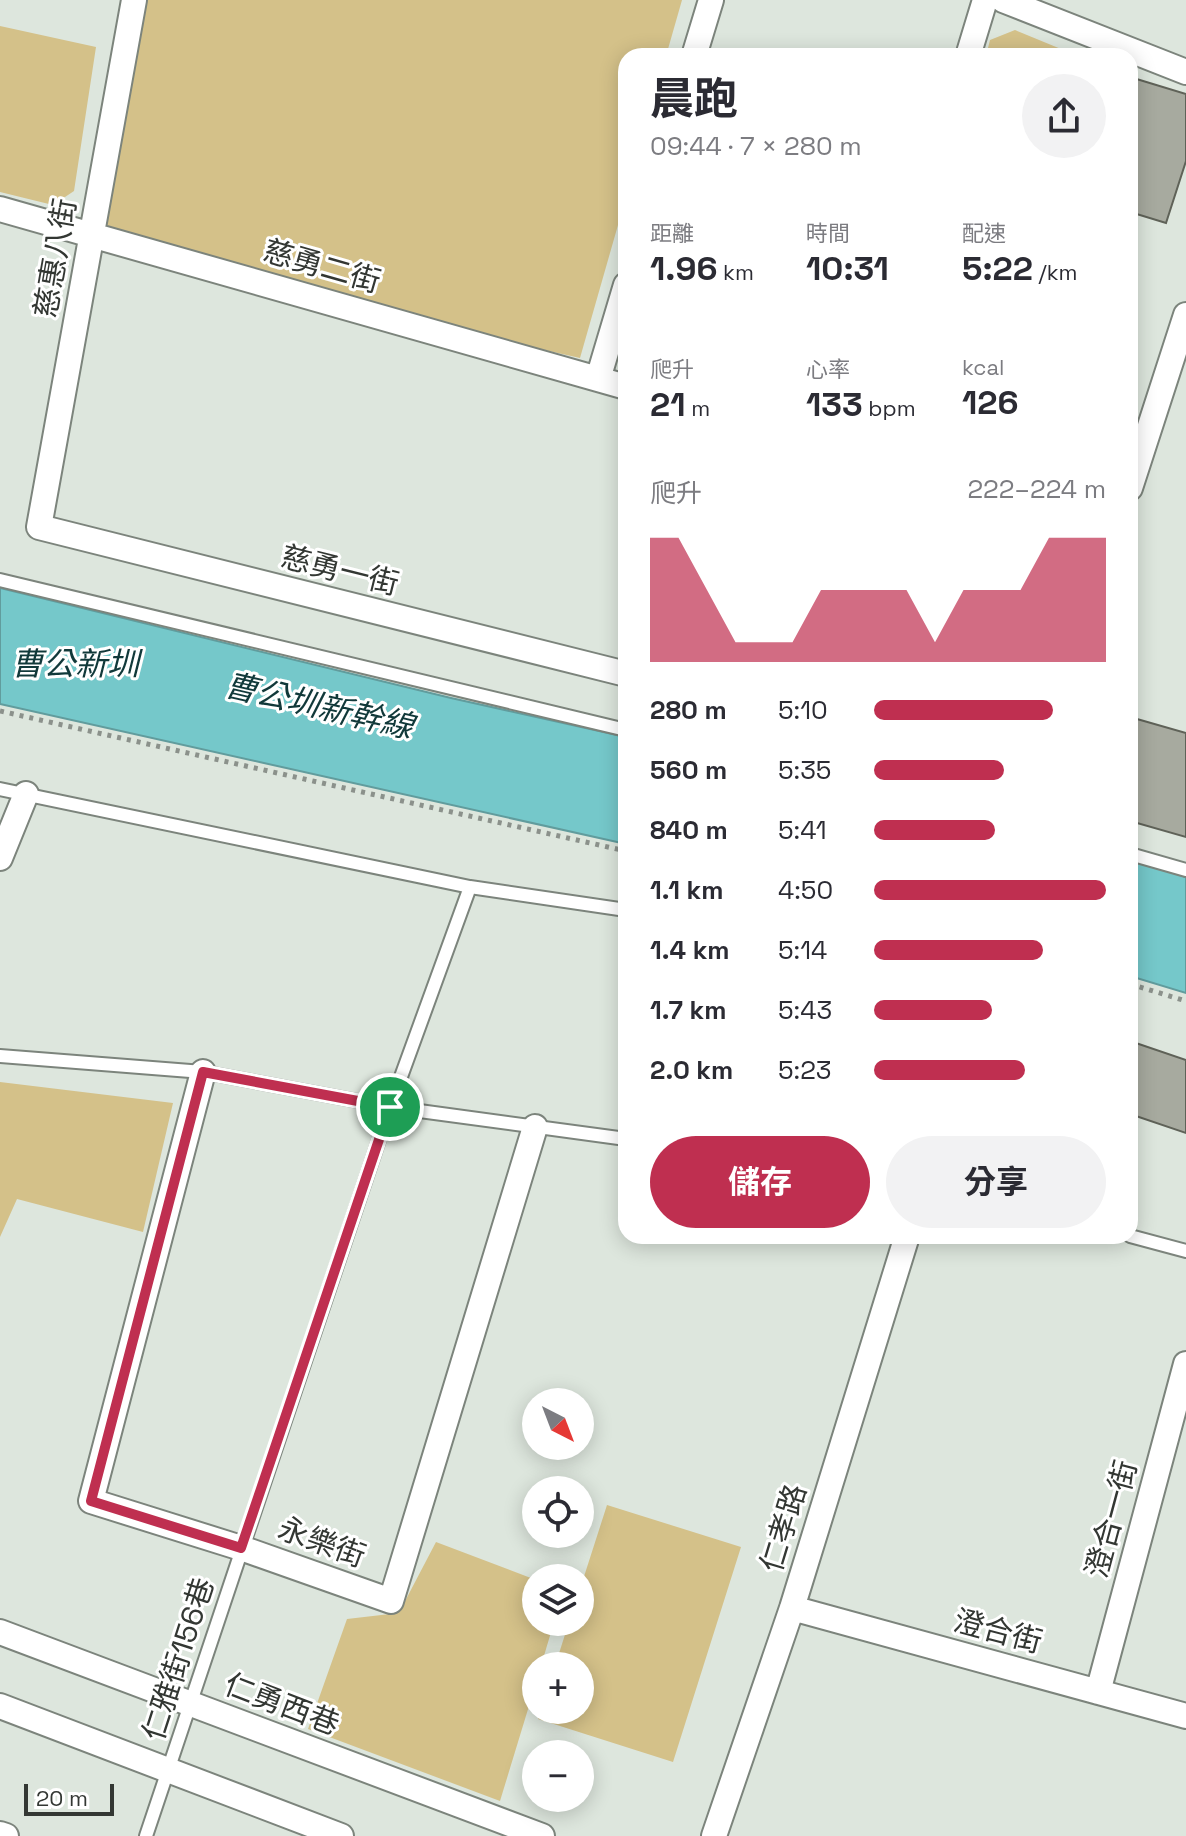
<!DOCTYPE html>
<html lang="zh-TW">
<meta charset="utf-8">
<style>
:root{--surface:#fff;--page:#f2f2f3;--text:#2b2b33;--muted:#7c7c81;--accent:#bf2f50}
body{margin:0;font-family:"Space Grotesk","Noto Sans TC",sans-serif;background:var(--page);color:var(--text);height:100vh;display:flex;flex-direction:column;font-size:30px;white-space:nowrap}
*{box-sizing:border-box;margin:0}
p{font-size:26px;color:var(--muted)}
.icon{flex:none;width:44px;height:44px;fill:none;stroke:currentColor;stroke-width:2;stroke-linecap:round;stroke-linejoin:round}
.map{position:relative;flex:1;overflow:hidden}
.panel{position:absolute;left:618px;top:48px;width:520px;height:1196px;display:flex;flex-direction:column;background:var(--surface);border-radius:24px;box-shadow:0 4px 20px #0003}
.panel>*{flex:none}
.needle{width:52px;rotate:138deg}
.buttons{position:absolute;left:522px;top:1388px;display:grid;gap:16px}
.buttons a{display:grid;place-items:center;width:72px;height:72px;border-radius:50%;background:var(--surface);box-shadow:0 4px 20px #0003;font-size:40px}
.scale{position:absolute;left:24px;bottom:20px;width:90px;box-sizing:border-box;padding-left:8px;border:4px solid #333733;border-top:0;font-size:22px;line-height:28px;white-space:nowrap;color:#333733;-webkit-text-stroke:6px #fff;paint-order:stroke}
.pin{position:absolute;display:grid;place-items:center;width:68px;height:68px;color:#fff;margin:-34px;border:4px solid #fff;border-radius:50%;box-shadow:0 2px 8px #0007}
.round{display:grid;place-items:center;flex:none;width:84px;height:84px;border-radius:42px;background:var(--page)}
.head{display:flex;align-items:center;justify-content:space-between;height:136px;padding:0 32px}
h1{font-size:44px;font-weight:700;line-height:60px}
.figures{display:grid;grid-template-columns:repeat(3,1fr);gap:12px;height:136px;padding:8px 32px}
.figures div{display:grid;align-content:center}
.figures b{font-size:34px;font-weight:700}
.figures small{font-size:22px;font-weight:400}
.figures p{font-size:22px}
.chart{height:224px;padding:16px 32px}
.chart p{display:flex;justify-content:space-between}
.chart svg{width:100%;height:144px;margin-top:8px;fill:var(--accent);opacity:.7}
.action{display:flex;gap:16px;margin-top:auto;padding:16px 32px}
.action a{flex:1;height:92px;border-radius:48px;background:var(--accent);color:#fff;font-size:32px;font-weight:700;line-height:92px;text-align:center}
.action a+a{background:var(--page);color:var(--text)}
ul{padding:0 32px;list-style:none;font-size:26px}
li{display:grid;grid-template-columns:128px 96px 1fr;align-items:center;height:60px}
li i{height:20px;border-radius:10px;background:var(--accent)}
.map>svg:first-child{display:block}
.green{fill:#d4c189}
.water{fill:#75c8ca;stroke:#619c9d;stroke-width:2}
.building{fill:#a7aa9f;stroke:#5f6258;stroke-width:2}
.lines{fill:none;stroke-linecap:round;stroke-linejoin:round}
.service-casing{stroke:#7c847c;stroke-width:16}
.minor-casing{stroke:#7c847c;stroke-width:28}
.path{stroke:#8b918b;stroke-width:5;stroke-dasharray:4 6;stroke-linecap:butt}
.service{stroke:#fff;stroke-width:12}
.minor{stroke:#fff;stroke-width:24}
.route-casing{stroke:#fff;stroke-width:16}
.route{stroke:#bf2f50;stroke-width:10}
.labels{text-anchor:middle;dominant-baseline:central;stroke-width:6;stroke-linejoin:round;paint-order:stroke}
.street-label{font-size:30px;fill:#333733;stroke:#fff}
.water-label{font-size:32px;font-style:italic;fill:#11393a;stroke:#fff}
</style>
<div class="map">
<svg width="1186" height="1836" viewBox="0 0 1186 1836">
<rect width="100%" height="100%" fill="#dde6dd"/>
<path class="green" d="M144,0H682L666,56H626V197L580,358L335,303L104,227Z
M0,26L96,47L74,191L53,205L0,192Z
M1015,30L1078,56H986L990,40Z
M0,1082L173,1103L143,1232L17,1199L0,1237Z
M607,1505L741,1547L673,1762L538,1719L541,1710H580V1666H555L569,1622H580V1589Z
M436,1542L536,1580V1622H554L541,1666H536V1683L500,1801L308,1729L347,1619L390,1614L403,1605Z"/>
<path class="water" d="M0,588L451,698L626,737V844L0,704Z
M1130,859L1186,877V993L1130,976Z"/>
<path class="building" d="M1130,77L1186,94V161L1166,223L1130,212Z
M1130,717L1186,733V837L1130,821Z
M1130,1041L1186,1060V1133L1130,1114Z"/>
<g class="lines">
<g class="service-casing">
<path id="service" d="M0,580L626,730
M0,789L470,887L626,910
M1130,854L1186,870
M0,1056L203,1072L390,1107L626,1139
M1130,1236L1186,1251
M146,1836L390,1107L470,887"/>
</g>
<g class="minor-casing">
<path id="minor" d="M134,0L39,527L626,674
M1003,0L1186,72
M694,56L711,0
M968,56L985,0
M0,209L626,387
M598,379L626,285
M1130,488L1186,315
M0,858L26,794
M203,1072L91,1501L241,1548L391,1601L535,1127
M792,1608L1186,1716
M0,1632L542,1836
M1098,1692L1186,1364
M0,1706L341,1836
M0,1834L6,1836
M714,1836L792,1608L907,1236"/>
</g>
<path class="path" d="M0,711L626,851
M1130,984L1186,1001"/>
<use href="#service" class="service"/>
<use href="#minor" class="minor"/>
</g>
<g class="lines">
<g class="route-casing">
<path id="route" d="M203,1072L390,1107L241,1548L91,1501Z"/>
</g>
<use href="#route" class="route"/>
</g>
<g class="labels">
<g class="street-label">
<text transform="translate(55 258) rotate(-80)">慈惠八街</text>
<text transform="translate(322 266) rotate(16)">慈勇二街</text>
<text transform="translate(340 570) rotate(14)">慈勇一街</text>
<text transform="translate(1111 1519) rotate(-75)">澄合一街</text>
<text transform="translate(783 1528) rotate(-73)">仁孝路</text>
<text transform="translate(322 1542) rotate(20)">永樂街</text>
<text transform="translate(998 1631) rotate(15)">澄合街</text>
<text transform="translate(178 1659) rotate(-72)">仁雅街156巷</text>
<text transform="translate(282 1704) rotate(21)">仁勇西巷</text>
</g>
<g class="water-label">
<text x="75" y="664">曹公新圳</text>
<text transform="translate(319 706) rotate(13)">曹公圳新幹線</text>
</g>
</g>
</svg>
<div class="buttons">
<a><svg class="needle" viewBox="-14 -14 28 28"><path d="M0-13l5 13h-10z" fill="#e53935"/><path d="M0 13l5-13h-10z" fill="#7c7c81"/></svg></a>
<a><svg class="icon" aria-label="locate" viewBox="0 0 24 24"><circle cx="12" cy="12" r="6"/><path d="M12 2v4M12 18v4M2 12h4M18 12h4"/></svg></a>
<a><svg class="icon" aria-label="layers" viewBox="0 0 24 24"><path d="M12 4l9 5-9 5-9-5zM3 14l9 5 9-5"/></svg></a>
<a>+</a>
<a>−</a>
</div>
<div class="scale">20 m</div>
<div class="pin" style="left:390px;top:1107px;background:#1e9e55"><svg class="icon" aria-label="arrive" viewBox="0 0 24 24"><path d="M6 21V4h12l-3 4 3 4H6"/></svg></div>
<section class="panel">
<div class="head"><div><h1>晨跑</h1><p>09:44 · 7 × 280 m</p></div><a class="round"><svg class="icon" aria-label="share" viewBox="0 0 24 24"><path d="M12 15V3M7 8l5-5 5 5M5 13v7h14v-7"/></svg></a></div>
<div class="figures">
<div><p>距離</p><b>1.96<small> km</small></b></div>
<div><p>時間</p><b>10:31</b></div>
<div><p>配速</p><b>5:22<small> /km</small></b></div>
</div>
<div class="figures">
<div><p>爬升</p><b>21<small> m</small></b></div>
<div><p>心率</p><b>133<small> bpm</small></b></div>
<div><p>kcal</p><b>126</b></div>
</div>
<div class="chart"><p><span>爬升</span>222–224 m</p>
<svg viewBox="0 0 160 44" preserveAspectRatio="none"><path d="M0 44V6L10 6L20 22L30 38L40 38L50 38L60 22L70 22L80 22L90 22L100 38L110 22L120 22L130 22L140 6L150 6L160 6V44z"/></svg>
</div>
<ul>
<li><b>280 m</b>5:10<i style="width:77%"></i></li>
<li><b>560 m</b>5:35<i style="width:56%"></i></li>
<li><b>840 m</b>5:41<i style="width:52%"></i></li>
<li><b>1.1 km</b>4:50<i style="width:100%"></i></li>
<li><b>1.4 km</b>5:14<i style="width:73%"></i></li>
<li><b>1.7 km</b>5:43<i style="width:51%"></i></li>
<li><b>2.0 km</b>5:23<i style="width:65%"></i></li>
</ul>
<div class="action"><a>儲存</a><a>分享</a></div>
</section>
</div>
